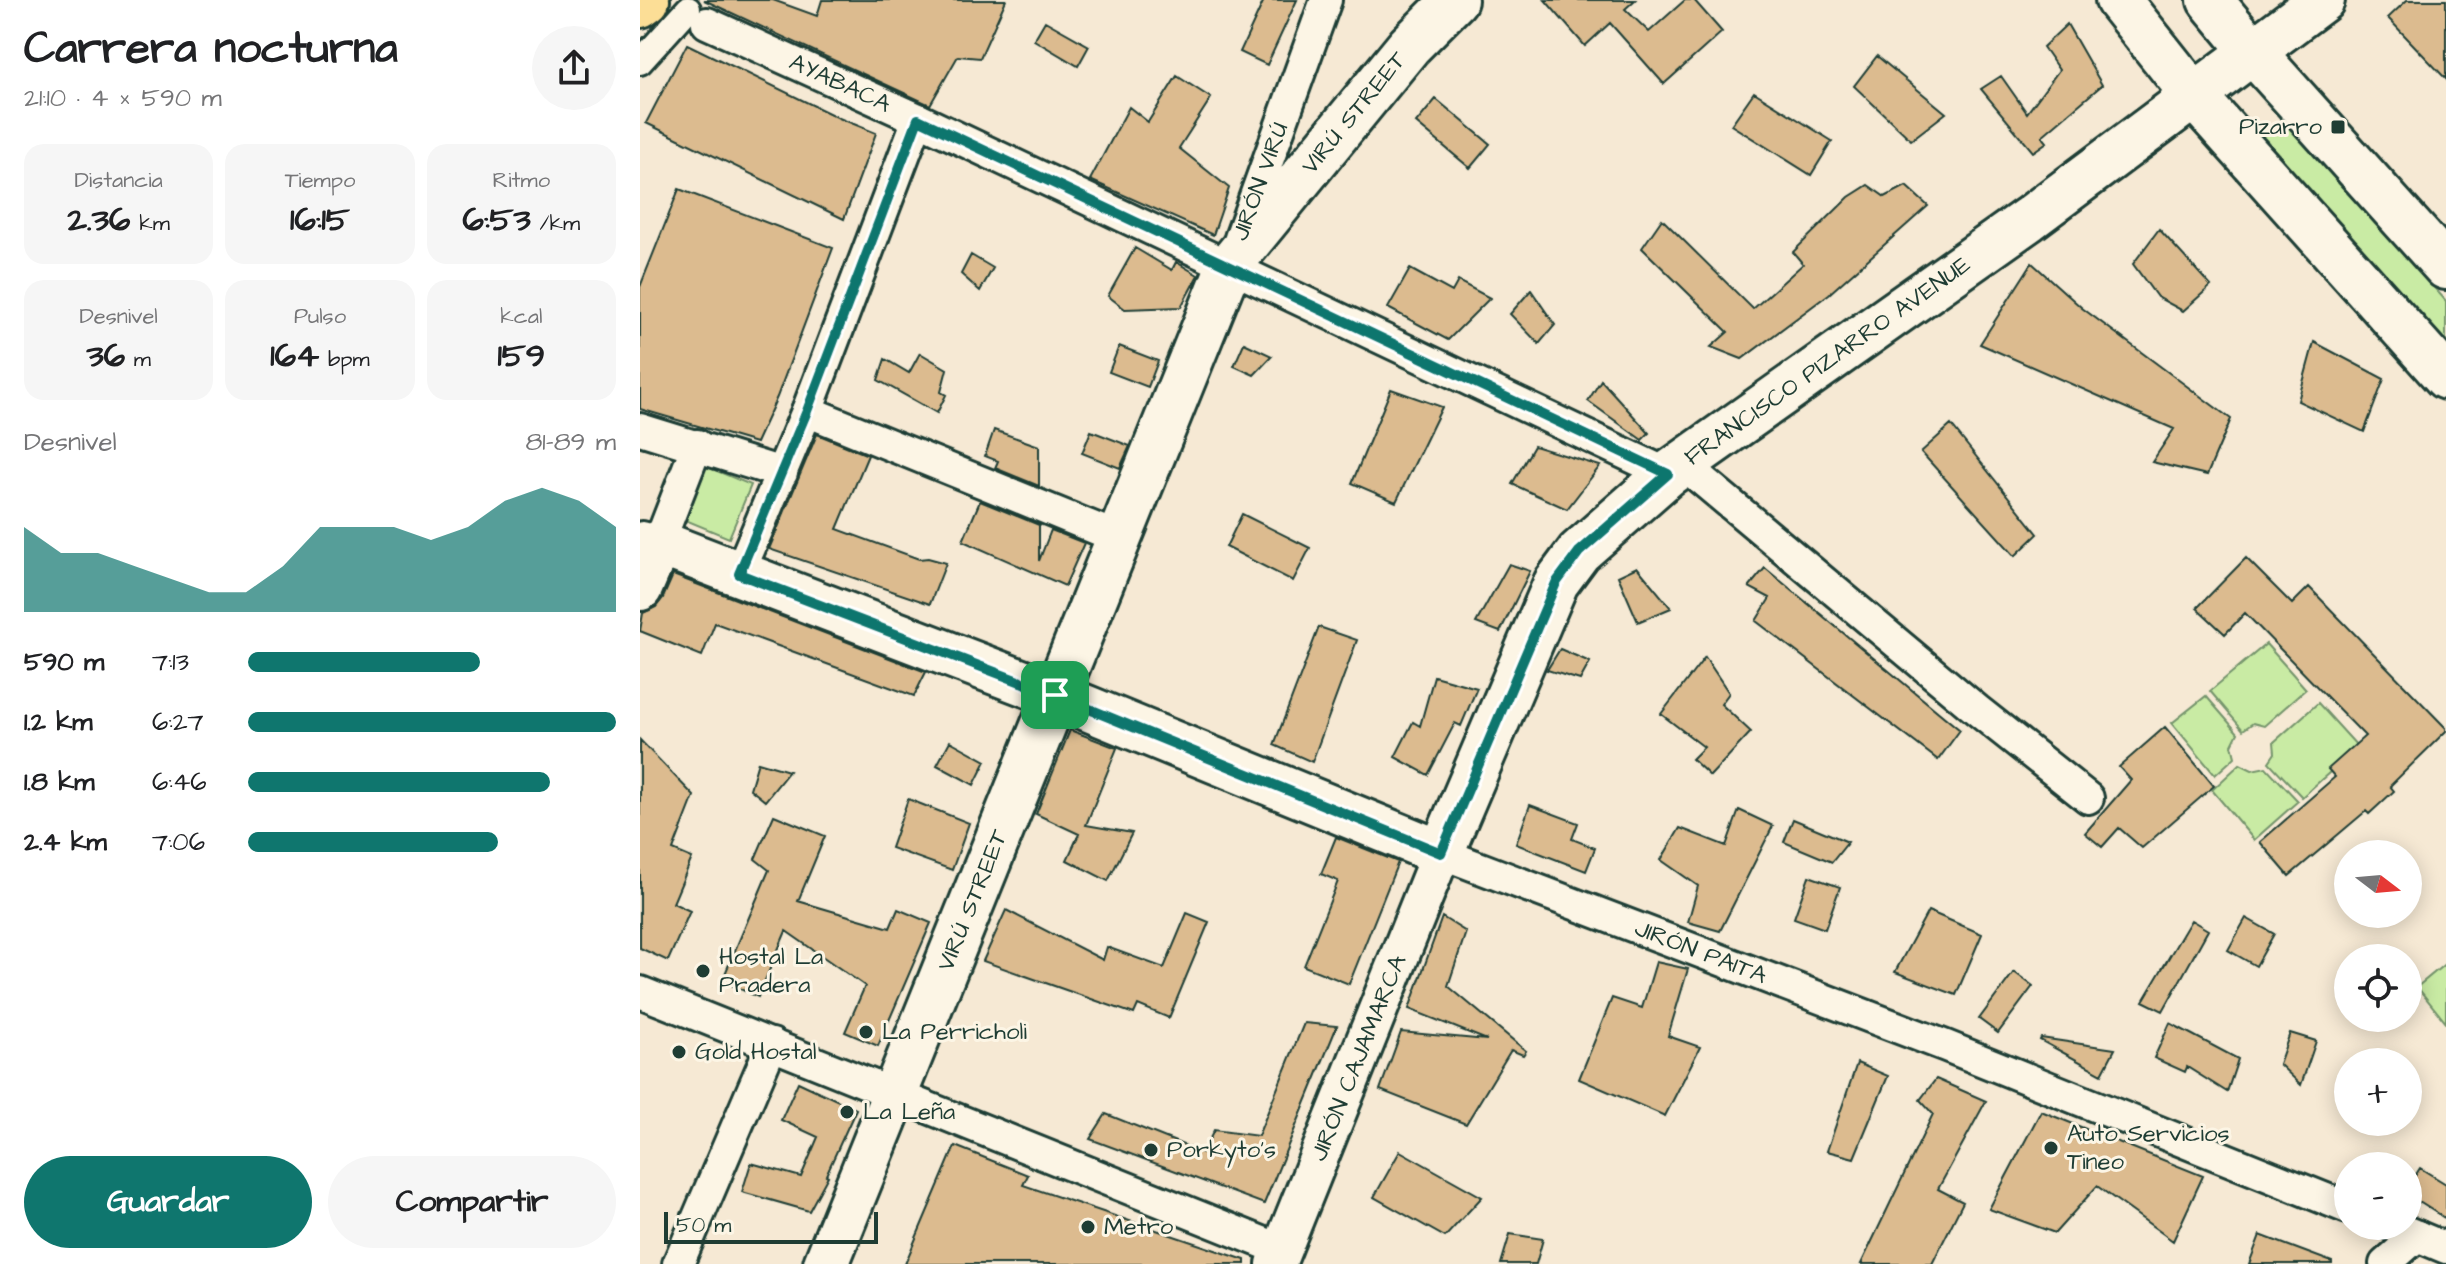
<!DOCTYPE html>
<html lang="es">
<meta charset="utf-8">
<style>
:root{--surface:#fff;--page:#f6f6f6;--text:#202124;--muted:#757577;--accent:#0f766e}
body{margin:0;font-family:"Architects Daughter",sans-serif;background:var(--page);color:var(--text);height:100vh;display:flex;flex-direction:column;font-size:30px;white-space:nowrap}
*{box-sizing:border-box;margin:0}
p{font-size:26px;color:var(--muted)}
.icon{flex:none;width:44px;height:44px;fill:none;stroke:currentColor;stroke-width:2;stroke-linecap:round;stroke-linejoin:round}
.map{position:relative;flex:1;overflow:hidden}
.side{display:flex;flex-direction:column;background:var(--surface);width:640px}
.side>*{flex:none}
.needle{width:52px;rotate:106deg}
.fabs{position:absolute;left:1694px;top:840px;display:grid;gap:16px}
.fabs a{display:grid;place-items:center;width:88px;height:88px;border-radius:50%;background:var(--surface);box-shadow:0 4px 20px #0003;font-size:40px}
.scale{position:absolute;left:24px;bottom:20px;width:214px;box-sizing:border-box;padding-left:8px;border:4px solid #1f3d34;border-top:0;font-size:22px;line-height:28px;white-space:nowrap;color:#1f3d34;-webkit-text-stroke:6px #fcf5e5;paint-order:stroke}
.pin{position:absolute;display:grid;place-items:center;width:68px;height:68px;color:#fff;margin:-34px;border-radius:16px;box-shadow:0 4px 12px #0006}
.round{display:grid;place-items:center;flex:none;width:84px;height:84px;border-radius:42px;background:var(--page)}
.summary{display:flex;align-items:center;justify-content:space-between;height:136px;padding:0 24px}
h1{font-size:44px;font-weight:800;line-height:60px}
.stats{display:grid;grid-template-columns:repeat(3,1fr);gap:12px;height:136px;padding:8px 24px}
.stats div{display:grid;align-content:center;border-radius:20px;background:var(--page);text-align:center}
.stats b{font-size:34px;font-weight:800}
.stats small{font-size:22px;font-weight:400}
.stats p{font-size:22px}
.chart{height:224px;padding:16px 24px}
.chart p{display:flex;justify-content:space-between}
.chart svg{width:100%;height:144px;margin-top:8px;fill:var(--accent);opacity:.7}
.button{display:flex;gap:16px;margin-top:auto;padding:16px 24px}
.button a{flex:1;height:92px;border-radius:48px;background:var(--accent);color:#fff;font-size:32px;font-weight:800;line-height:92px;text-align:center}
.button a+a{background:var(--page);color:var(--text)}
ul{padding:0 24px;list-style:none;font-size:26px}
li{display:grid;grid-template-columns:128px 96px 1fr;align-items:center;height:60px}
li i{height:20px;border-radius:10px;background:var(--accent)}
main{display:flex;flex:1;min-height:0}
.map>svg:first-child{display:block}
.green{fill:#c9eba4;stroke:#74946c;stroke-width:2}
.building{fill:#dcbb8f;stroke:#1f3d34;stroke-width:2}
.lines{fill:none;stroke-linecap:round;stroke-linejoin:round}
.pedestrian-casing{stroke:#1f3d34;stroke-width:30}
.minor-casing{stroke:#1f3d34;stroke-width:36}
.tertiary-casing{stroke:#1f3d34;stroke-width:44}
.secondary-casing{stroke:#1f3d34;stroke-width:50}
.motorway-casing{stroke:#1f3d34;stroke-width:50}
.pedestrian{stroke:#fcf5e5;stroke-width:24}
.minor{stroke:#fcf5e5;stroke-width:30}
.tertiary{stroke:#fcf5e5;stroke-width:38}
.secondary{stroke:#fcf5e5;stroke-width:44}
.motorway{stroke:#fcde96;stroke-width:44}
.route-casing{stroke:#fff;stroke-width:16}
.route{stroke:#0f766e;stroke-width:10}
.poi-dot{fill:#1f3d34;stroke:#fcf5e5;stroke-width:3}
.labels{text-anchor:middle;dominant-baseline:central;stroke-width:6;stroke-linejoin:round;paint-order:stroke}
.street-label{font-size:24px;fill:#1f3d34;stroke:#fcf5e5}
.poi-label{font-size:24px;fill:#1f3d34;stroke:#fcf5e5;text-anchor:start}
</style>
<main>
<section class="side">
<div class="summary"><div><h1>Carrera nocturna</h1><p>21:10 · 4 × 590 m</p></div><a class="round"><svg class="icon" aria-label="share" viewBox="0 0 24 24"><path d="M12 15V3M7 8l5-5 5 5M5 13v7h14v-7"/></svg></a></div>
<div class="stats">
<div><p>Distancia</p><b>2.36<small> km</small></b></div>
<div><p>Tiempo</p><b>16:15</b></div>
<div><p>Ritmo</p><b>6:53<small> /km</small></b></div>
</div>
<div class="stats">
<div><p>Desnivel</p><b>36<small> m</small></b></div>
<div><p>Pulso</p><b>164<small> bpm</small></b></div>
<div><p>kcal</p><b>159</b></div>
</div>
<div class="chart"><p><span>Desnivel</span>81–89 m</p>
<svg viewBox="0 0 160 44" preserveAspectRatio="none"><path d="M0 44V18L10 26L20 26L30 30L40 34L50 38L60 38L70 30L80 18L90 18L100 18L110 22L120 18L130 10L140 6L150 10L160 18V44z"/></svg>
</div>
<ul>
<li><b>590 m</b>7:13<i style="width:63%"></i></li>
<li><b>1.2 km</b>6:27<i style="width:100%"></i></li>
<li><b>1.8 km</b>6:46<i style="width:82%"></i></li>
<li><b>2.4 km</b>7:06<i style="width:68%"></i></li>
</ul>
<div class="button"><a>Guardar</a><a>Compartir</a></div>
</section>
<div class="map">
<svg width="1806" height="1264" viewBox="0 0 1806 1264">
<rect width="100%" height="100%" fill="#f6e9d4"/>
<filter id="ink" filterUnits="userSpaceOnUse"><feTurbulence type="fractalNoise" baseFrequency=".0125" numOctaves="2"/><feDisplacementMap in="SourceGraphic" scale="16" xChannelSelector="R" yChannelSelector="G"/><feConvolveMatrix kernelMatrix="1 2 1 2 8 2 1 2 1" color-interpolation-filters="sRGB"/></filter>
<g filter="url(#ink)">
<path class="green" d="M1643,118L1806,301V343L1622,137Z
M65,466L111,485L89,538L43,519Z
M1626,644L1666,689L1624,726L1613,723L1603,730L1570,691Z
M1566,696L1598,733L1592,745L1595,757L1575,775L1532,723Z
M1678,703L1718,747L1662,797L1629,762L1635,753L1634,742Z
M1600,764L1612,770L1626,767L1658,801L1614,840L1572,790Z
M1806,963V1023L1777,987Z"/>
<path class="building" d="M64,0H133L177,16L182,0H366L340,58L318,56L290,105Z
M624,0H657L627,65L600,52Z
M905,0H995L985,9L1009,32L1045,0H1054L1082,32L1024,84L970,23L945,46Z
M1767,0H1806V79L1748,18Z
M405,21L449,46L438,66L394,40Z
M1427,24L1462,85L1402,136L1407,142L1393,152L1341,89L1361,76L1387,113L1419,70L1403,47Z
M47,44L199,118L236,133L204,219L6,123Z
M1237,56L1306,113L1271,140L1214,86Z
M537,76L571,98L539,148L589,188L573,235L450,180L489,107L508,122Z
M1114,92L1192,141L1171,175L1091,125Z
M796,99L850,144L830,168L776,123Z
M1228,185L1245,197L1266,186L1288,206L1189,294L1102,359L1071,347L1088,332L1002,248L1022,219L1113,309L1163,264L1153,252L1209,197Z
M39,189L193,248L137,397L116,443L0,409V287Z
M1519,229L1571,286L1543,311L1517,297L1493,264Z
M495,248L532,270L536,262L558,275L541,307L485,309L468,296Z
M331,255L353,268L340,291L321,274Z
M1392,263L1442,308L1591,419L1567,475L1512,462L1534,429L1340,344Z
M770,269L812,292L818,281L850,298L808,340L748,308Z
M891,290L915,325L899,344L870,314Z
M1674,342L1744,379L1724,432L1658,401Z
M604,343L632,356L614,375L594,366Z
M479,346L518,361L508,387L469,372Z
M280,353L307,369L301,392L306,395L297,413L238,380L245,359L269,373Z
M961,380L1009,433L1002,440L948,401Z
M751,389L802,407L756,502L712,483Z
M1311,425L1398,534L1375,556L1281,452Z
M354,430L399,446V486L355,468L358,461L345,456Z
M451,431L490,446L480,468L442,453Z
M177,434L228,455L197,529L279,559L288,558L306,563L290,604L129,549Z
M894,446L960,466L927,509L872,484Z
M340,501L399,525V561L411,530L444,543L425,586L323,541Z
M602,514L670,548L653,581L586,547Z
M1606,558L1652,604L1669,587L1806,728V731L1750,786L1754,791L1729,814L1726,811L1649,876L1620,842L1695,777L1688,769L1725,736L1605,613L1585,634L1557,608Z
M869,564L890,571L860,632L836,623Z
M997,567L1031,608L998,622L978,576Z
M1125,568L1320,730L1298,760L1116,621L1130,598L1109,587Z
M33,575L286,672L274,696L75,623L62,656L0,631L3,613L16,607L23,598Z
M679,627L717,640L672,762L634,745Z
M920,649L950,662L940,680L907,670Z
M1065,657L1089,693L1081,704L1111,732L1070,776L1052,759L1064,747L1021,714Z
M794,676L837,688L821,726L815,723L788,775L755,757L773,722L780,726Z
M1525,727L1574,786L1502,848L1479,828L1462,847L1445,833L1491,780L1479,767Z
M430,730L477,748L446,825L492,833L468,881L427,860L439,834L396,814Z
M0,740L54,796L33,850L52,858L33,903L50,911L28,961L0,948Z
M310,741L346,761L334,785L297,765Z
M118,762L149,771L125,801L110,789Z
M268,799L329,823L312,870L251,848Z
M890,805L938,823L932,839L955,848L946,871L876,844Z
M1099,810L1133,826L1080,931L1048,922L1058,886L1021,860L1040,828L1086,846Z
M134,815L185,836L158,901L250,928L258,909L291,923L238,1046L205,1032L225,986L146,931L118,997L82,981L129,870L115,859Z
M1153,819L1208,842L1192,862L1144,842Z
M696,837L758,862L709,984L664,966L698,881L681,874Z
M1169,876L1200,887L1185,929L1154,918Z
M366,910L463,960L467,947L524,968L547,913L569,922L529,1018L498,1005L494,1014L343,961Z
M1288,911L1342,934L1316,995L1255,972Z
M802,917L826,932L808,986L886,1051L883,1055L871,1050L826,1124L740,1090L761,1032L847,1040L769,1009Z
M1606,918L1634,934L1616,966L1588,950Z
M1551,920L1568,930L1523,1011L1503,1001Z
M1016,962L1048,969L1028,1036L1060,1047L1025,1116L939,1079L972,998L1002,1008Z
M1374,972L1393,986L1358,1033L1339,1019Z
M664,1023L697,1026L624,1204L450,1139L466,1114L563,1153L574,1130L618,1136Z
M1530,1023L1598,1059L1587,1092L1547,1067L1545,1072L1514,1058Z
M1650,1033L1676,1041L1661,1085L1639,1064Z
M1401,1038L1475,1049L1462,1074L1400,1040Z
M1217,1063L1248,1076L1214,1158L1187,1151Z
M1296,1079L1346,1101L1298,1189L1323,1202L1292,1264H1221L1293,1114L1280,1100Z
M158,1082L216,1109L186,1175L188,1176L169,1211L102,1192L111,1163L161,1177L178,1137L141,1120Z
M1401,1111L1563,1176L1533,1241L1457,1186L1415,1233L1349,1209Z
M315,1146L388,1175L383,1185L605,1260V1264H265Z
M760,1151L842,1197L805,1237L734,1197Z
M1780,1168L1806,1184V1219L1768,1195V1187Z
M870,1234L903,1239L896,1264H861Z
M1620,1235L1692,1262V1264H1609Z"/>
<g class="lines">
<g class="pedestrian-casing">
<path id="pedestrian" d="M0,62L48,9"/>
</g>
<g class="minor-casing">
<g id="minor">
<path id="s1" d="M67,23L278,119L1028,474"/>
<path id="s2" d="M600,238L686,0"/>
<path d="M167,411L479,538"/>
<path d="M0,429L142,473"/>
<path d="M1043,464L1337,710L1448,798"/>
<path d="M2,537L19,543L57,445"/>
<path d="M99,574L167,411L278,119"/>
<path id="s3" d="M801,853L1306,1046L1708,1208"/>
<path d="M0,992L642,1250"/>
<path d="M1753,1226L1806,1248"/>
<path d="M38,1264L132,1044"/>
<path d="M1745,1264L1777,1236"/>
</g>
</g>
<g class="tertiary-casing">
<g id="tertiary">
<path id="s4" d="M636,1264L801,853"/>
</g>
</g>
<g class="secondary-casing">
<g id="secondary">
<path d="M1478,0L1555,97L1806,377"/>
<path d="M1570,0L1614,53L1806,267"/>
<path id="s5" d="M0,588L19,543L415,695L801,853L916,583L939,552L1028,474L1389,219L1682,0"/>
<path id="s6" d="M186,1264L589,266L769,46L815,0"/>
</g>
</g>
<g class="motorway-casing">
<path id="motorway" d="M0,5L7,0"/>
</g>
<use href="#pedestrian" class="pedestrian"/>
<use href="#minor" class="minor"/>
<use href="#tertiary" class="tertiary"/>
<use href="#secondary" class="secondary"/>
<use href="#motorway" class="motorway"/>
</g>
</g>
<g class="lines" filter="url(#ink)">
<g class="route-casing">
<path id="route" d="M278,119L1028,474L939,552L916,583L801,853L415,695L99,574L167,411Z"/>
</g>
<use href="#route" class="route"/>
</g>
<g class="poi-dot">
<rect x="1690" y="119" width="16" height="16" rx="4"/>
<circle cx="63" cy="971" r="8"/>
<circle cx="226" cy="1032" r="8"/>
<circle cx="39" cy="1052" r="8"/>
<circle cx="207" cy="1112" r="8"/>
<circle cx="1411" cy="1148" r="8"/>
<circle cx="511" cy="1150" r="8"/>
<circle cx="448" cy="1227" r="8"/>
</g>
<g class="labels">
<g class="street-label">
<text stroke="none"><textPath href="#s1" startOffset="146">AYABACA</textPath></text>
<text stroke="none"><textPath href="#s6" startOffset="1274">VIRÚ STREET</textPath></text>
<text stroke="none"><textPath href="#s2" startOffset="60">JIRÓN VIRÚ</textPath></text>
<text stroke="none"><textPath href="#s5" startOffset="1536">FRANCISCO PIZARRO AVENUE</textPath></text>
<text stroke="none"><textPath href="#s6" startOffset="392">VIRÚ STREET</textPath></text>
<text stroke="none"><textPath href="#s3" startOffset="278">JIRÓN PAITA</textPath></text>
<text stroke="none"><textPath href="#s4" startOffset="222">JIRÓN CAJAMARCA</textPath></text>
</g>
<g class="poi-label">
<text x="1682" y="127" text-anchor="end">Pizarro</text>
<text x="79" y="957">Hostal La<tspan x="79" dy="28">Pradera</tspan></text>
<text x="242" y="1032">La Perricholi</text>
<text x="55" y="1052">Gold Hostal</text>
<text x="223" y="1112">La Leña</text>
<text x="1427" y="1134">Auto Servicios<tspan x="1427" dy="28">Tineo</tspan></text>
<text x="527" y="1150">Porkyto's</text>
<text x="464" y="1227">Metro</text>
</g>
</g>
</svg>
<div class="fabs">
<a><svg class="needle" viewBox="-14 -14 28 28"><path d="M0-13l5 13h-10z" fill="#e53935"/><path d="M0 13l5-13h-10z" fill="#757577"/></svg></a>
<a><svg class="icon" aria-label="locate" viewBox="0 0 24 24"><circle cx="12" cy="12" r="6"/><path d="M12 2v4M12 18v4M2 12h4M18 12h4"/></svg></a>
<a>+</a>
<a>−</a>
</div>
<div class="scale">50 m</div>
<div class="pin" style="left:415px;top:695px;background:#1e9e55"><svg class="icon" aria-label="arrive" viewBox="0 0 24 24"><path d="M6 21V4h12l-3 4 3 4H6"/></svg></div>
</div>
</main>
